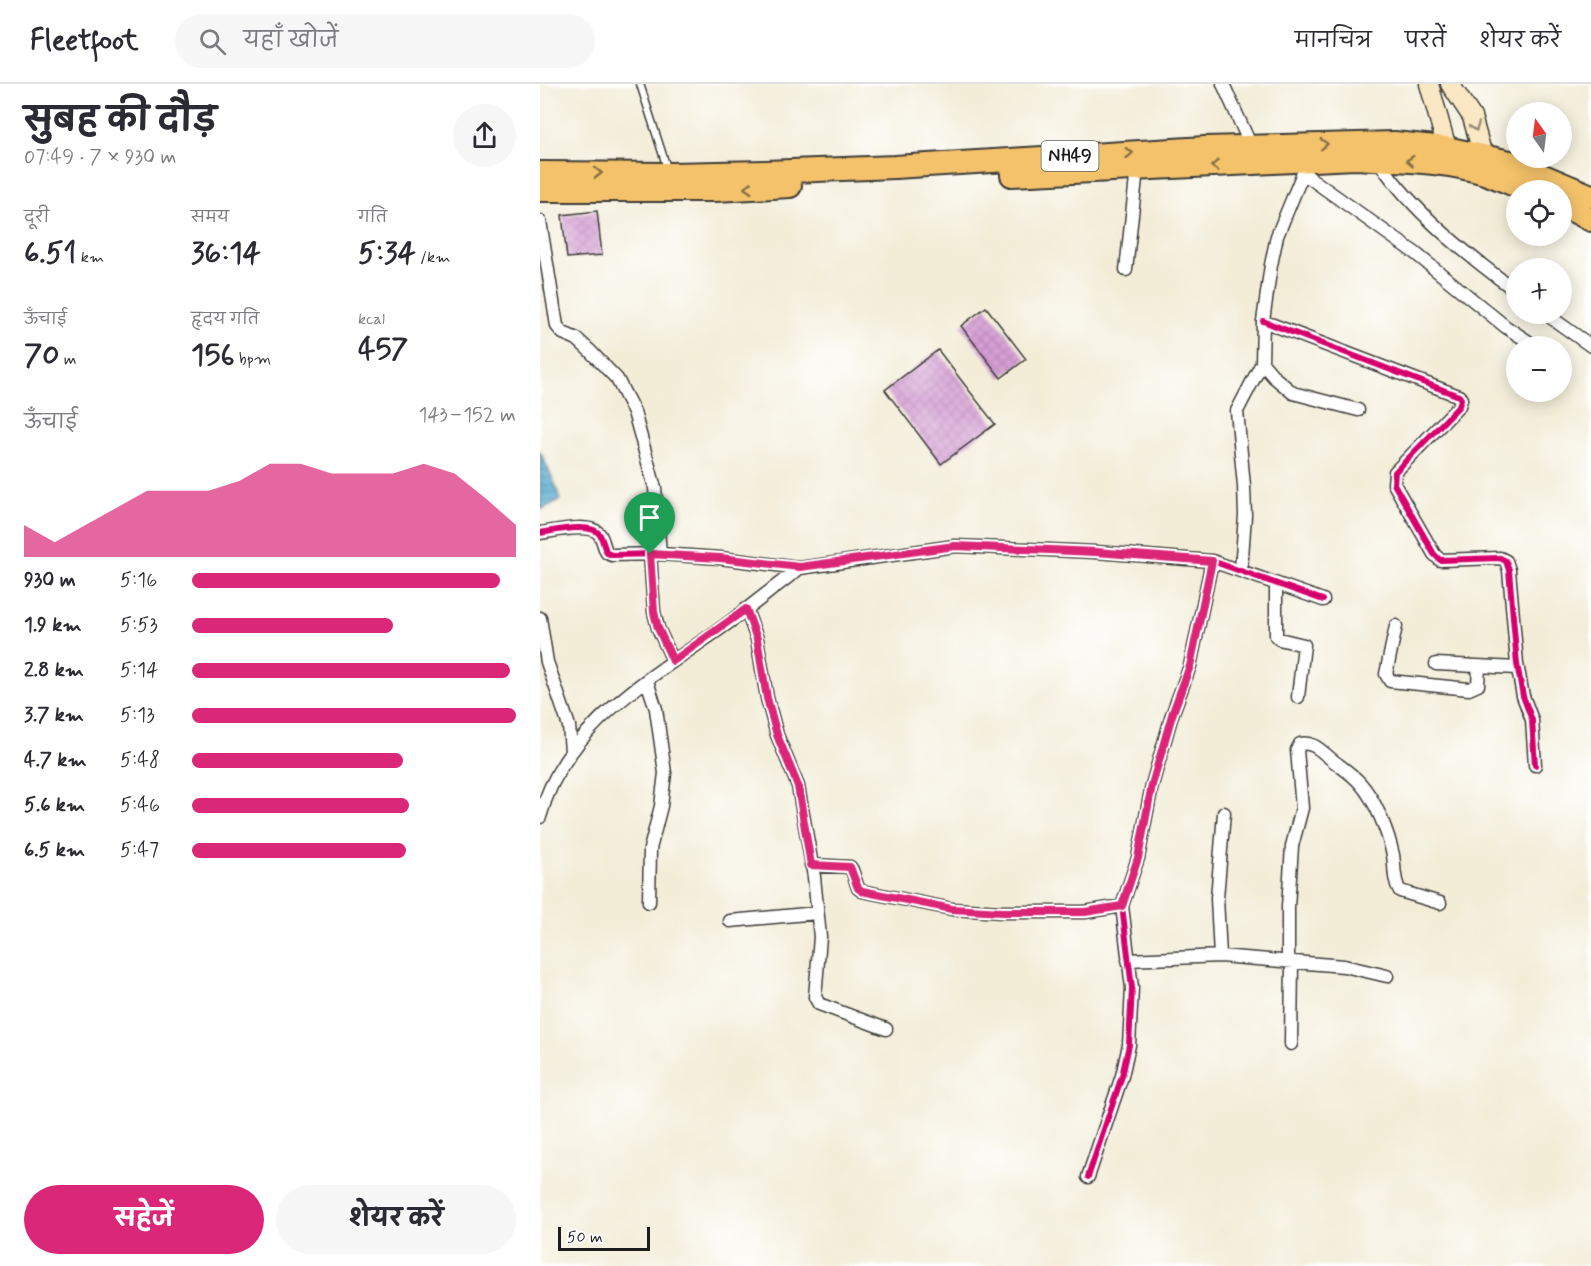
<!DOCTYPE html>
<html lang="hi">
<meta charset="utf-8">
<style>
:root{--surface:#fff;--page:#f7f7f7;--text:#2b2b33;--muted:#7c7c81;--line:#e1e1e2;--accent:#db2777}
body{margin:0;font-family:Mynerve,"Playpen Sans Deva",sans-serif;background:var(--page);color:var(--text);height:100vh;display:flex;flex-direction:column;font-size:22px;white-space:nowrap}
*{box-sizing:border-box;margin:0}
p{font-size:20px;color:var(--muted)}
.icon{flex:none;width:33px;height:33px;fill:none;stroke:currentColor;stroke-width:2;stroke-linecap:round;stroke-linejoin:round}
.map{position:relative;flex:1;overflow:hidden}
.details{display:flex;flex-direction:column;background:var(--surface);width:540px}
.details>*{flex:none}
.needle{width:39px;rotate:346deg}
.fabs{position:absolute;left:966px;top:18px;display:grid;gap:12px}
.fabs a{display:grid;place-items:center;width:66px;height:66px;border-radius:50%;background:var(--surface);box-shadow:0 3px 15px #0003;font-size:30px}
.scale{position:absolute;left:18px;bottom:15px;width:92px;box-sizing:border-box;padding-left:6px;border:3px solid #1c1c1c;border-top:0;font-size:16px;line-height:21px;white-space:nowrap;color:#1c1c1c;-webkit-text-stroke:4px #fff;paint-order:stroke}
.pin{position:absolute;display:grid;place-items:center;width:51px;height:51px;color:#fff;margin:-62px -26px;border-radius:50% 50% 50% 0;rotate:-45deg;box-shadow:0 0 6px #0007}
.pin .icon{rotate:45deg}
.round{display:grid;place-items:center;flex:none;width:63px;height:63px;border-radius:32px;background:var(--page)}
.head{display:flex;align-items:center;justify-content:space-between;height:102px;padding:0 24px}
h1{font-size:33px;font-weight:700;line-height:45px}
.stats{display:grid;grid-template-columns:repeat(3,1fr);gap:9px;height:102px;padding:6px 24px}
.stats div{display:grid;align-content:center}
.stats b{font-size:30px;font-weight:700}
.stats small{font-size:16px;font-weight:400}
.stats p{font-size:16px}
.chart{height:168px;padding:12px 24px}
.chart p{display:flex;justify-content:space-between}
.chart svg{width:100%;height:108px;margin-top:6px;fill:var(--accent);opacity:.7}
.action{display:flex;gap:12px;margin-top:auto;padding:12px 24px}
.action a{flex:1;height:69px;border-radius:36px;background:var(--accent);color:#fff;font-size:24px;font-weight:700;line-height:69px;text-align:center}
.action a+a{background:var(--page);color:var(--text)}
ul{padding:0 24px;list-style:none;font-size:20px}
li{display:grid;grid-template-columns:96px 72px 1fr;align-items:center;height:45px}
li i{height:15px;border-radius:8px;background:var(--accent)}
header{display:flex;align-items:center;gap:36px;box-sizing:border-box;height:84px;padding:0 30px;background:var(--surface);border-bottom:2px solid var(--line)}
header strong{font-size:28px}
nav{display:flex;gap:33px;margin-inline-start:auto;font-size:21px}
.search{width:420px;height:54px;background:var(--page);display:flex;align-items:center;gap:15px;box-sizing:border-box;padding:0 21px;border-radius:33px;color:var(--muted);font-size:22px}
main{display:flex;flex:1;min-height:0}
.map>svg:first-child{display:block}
.water{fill:url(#water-rules);stroke:#366174;stroke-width:1.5}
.building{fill:url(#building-cross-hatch)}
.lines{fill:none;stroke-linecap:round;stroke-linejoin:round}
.lane-casing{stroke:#3c3b38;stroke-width:9}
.street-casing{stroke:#3c3b38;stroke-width:15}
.secondary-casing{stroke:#3c3b38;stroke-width:21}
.highway-casing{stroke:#3c3b38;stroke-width:26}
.lane{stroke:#fff;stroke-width:6}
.street{stroke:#fff;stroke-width:12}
.secondary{stroke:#fae7c3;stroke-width:18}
.highway{stroke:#f3c26a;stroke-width:22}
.cycleway-casing{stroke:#fff;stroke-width:10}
.cycleway{stroke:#d6006c;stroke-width:6}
.oneway{stroke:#968c78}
.oneway2{stroke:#886f43}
.route-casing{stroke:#fff;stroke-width:12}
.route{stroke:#db2777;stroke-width:8}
.labels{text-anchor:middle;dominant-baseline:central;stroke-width:5;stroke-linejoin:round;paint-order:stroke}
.shield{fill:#fff;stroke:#606060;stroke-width:1.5}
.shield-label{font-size:18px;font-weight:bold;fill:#1c1c1c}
</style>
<header>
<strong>Fleetfoot</strong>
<div class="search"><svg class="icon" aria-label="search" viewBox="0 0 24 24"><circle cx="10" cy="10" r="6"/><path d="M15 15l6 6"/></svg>यहाँ खोजें</div>
<nav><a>मानचित्र</a><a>परतें</a><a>शेयर करें</a></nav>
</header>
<main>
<section class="details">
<div class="head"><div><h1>सुबह की दौड़</h1><p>07:49 · 7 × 930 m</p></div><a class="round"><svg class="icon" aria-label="share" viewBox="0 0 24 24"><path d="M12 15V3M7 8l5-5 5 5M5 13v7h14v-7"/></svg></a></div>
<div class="stats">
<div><p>दूरी</p><b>6.51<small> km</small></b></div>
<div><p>समय</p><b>36:14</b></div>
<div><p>गति</p><b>5:34<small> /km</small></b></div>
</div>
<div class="stats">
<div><p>ऊँचाई</p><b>70<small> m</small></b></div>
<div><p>हृदय गति</p><b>156<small> bpm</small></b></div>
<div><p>kcal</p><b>457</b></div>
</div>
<div class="chart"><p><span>ऊँचाई</span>143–152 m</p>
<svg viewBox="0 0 160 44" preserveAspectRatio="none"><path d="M0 44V31L10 38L20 31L30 24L40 17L50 17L60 17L70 13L80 6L90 6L100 10L110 10L120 10L130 6L140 10L150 20L160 31V44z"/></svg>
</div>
<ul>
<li><b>930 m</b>5:16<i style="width:95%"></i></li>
<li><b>1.9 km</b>5:53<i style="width:62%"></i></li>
<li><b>2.8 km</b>5:14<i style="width:98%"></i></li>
<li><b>3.7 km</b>5:13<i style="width:100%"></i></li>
<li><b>4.7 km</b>5:48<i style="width:65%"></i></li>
<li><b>5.6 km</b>5:46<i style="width:67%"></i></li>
<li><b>6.5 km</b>5:47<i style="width:66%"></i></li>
</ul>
<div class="action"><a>सहेजें</a><a>शेयर करें</a></div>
</section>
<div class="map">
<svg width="1051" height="1182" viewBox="0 0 1051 1182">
<defs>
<pattern id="water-rules" width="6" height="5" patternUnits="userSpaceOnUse" patternTransform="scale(1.5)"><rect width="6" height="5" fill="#50a6cc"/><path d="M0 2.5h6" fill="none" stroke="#4286a5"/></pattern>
<pattern id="building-cross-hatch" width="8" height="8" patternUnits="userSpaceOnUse" patternTransform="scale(1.5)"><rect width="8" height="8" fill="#d69fd5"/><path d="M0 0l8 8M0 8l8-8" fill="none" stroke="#b788b6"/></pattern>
</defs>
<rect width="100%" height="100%" fill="#fff"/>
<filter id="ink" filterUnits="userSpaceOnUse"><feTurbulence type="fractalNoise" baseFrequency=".0167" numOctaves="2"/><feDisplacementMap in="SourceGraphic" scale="12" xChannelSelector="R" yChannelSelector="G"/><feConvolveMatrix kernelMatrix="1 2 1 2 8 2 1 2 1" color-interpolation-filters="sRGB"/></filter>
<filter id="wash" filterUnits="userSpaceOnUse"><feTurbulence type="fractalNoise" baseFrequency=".008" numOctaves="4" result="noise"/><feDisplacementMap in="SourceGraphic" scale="24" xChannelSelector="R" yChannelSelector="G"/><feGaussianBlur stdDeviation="1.35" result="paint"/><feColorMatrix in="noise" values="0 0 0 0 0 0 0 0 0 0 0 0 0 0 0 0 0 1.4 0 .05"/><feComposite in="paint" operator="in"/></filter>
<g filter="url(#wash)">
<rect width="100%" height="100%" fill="#f3edd8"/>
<path class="water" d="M0,367L16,402L20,416L0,426Z"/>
<g id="blocks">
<path class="building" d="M57,127L62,171L27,174L22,131Z
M446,223L486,275L461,294L421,242Z
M398,266L455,340L401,380L345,306Z"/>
</g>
</g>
<g filter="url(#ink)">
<use href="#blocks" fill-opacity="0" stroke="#3c3b38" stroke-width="1.5"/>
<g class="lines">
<g class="lane-casing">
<path id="lane" d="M100,0L128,87"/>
</g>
<g class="street-casing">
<path id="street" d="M683,0L711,62
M838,76C873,128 926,170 976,207
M763,89L875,169L966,243L989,258
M0,137L17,242L23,249L37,255L49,266L77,295L94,328L115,404L120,470
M586,186L597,85
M1006,230L1051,262
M723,237L919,312L921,315L919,322L855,388L854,400L894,470L900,476L960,474L966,477L969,486L977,580L983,612L992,636L995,681
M722,279L734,293L753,309L818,326
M0,449C14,447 52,438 60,451C63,456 64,464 67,469L72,471L120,470L180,474L260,484L415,462L556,468L672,477L783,516
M110,470L114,528L118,544L133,577
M701,487L705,431L704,402L697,327L722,279L723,237L731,181L737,152L763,89L765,78
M736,500V552L739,555L764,561L758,613
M206,525L217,555L227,614L237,651L258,702L274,793L280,853L275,913L279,920L346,945
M0,534L7,578L29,642L31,667
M856,542L846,590L850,597L929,605L938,601L939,583
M896,580L977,584
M107,597L116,625L125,689L121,722L110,765L109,818
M0,733C24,639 118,590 191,537C214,520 237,501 260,484
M271,781L310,783L312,786L318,804L322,807L412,825L462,828H545L582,822
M190,837L277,829
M680,872L677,814L684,729
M588,876L680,872L804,882L847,892
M748,877V823L752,762L762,724L757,666L760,660C773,657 781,667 791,675C801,683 812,690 820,699C836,717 848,748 853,771C855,783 853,796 860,807L900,819
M751,960L752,877
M548,1093L582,992L589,961L592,904L582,822L598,774L612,701L632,631L650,582L672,477"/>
</g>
<g class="secondary-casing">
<path id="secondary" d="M889,0L910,75
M910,0L932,33L946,82"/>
</g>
<g class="highway-casing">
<path id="highway" d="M0,89L130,90L225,88L355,83L665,64L854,59L906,64L970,78L1051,112
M472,91L815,74C860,77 905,76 948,90C961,95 974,101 987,106
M0,106H175L250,102
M1022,121L1051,136"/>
</g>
<use href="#lane" class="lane"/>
<use href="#street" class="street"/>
<use href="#secondary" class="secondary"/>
<use href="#highway" class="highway"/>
<g class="cycleway-casing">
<path id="cycleway" d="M723,237L919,312L921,315L919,322L855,388L854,400L894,470L900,476L960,474L966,477L969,486L977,580L983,612L992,636L995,681
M0,449C14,447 52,438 60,451C63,456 64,464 67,469L72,471L120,470L180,474L260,484L415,462L556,468L672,477L783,516
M548,1093L582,992L589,961L592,904L582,822L598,774L612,701L632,631L650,582L672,477"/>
</g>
<use href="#cycleway" class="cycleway"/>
</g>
<defs><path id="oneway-chevron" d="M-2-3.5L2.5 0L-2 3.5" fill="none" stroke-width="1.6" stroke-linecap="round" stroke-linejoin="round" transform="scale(1.5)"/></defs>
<use class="oneway" href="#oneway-chevron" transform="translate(935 43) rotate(70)"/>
<g class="oneway2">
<use href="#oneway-chevron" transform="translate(784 60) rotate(-2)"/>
<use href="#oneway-chevron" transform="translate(589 69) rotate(-3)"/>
<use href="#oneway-chevron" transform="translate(870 77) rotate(-176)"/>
<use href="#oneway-chevron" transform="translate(675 82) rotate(177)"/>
<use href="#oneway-chevron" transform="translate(58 89)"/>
<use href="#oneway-chevron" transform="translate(208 104) rotate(177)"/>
</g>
</g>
<g class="lines" filter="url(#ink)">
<g class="route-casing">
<path id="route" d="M415,462L556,468L672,477L650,582L632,631L612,701L598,774L582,822L545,828H462L412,825L322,807L318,804L310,783L271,781L258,702L237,651L227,614L217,555L206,525L133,577L118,544L114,528L110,470L180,474L260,483Z"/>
</g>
<use href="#route" class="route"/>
</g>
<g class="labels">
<rect class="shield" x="501.5" y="57" width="57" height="30" rx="4.5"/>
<g class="shield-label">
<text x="530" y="72">NH49</text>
</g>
</g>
</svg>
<div class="fabs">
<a><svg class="needle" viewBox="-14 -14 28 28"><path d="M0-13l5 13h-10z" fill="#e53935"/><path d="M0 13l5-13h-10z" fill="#7c7c81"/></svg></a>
<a><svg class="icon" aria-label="locate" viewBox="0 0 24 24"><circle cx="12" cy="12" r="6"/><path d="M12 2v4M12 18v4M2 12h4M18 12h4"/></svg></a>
<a>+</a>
<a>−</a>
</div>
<div class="scale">50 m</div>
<div class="pin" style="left:110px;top:470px;background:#1e9e55"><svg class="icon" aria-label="arrive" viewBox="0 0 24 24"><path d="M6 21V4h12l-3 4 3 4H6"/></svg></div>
</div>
</main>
